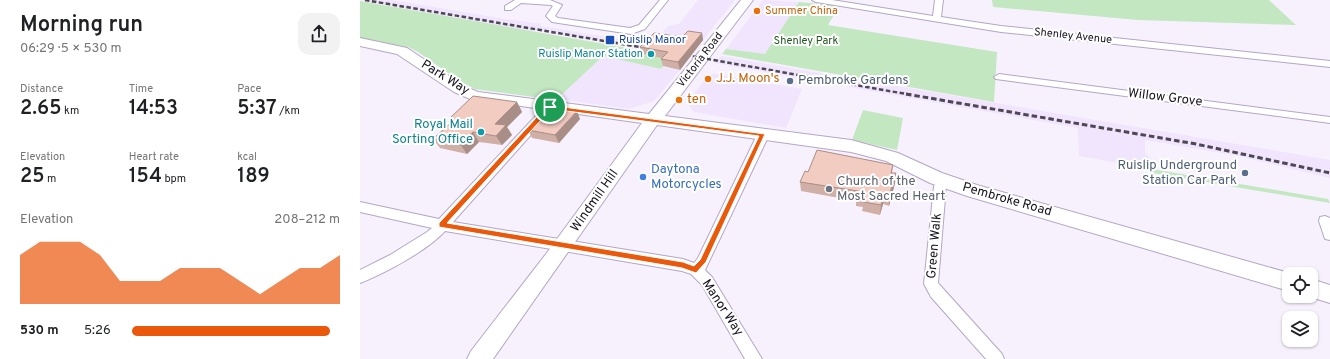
<!DOCTYPE html>
<meta charset="utf-8">
<style>
:root{--surface:#fff;--page:#f2f2f2;--text:#202124;--muted:#757577;--accent:#ea580c}
body{margin:0;font-family:Overpass,sans-serif;background:var(--page);color:var(--text);height:100vh;display:flex;flex-direction:column;font-size:15px;white-space:nowrap}
*{box-sizing:border-box;margin:0}
p{font-size:13px;color:var(--muted)}
.icon{flex:none;width:22px;height:22px;fill:none;stroke:currentColor;stroke-width:2;stroke-linecap:round;stroke-linejoin:round}
.map{position:relative;flex:1;overflow:hidden}
.panel{display:flex;flex-direction:column;background:var(--surface);width:360px}
.panel>*{flex:none}
.tools{position:absolute;left:922px;top:267px;display:grid;gap:8px}
.tools a{display:grid;place-items:center;width:36px;height:36px;border-radius:8px;background:var(--surface);box-shadow:0 1px 3px #0004;font-size:20px}
.pin{position:absolute;display:grid;place-items:center;width:34px;height:34px;color:#fff;margin:-17px;border:2px solid #fff;border-radius:50%;box-shadow:0 1px 4px #0007}
.round{display:grid;place-items:center;flex:none;width:42px;height:42px;border-radius:12px;background:var(--page)}
.summary{display:flex;align-items:center;justify-content:space-between;height:68px;padding:0 20px}
h1{font-size:22px;font-weight:600;line-height:30px}
.figures{display:grid;grid-template-columns:repeat(3,1fr);gap:6px;height:68px;padding:4px 20px}
.figures div{display:grid;align-content:center}
.figures b{font-size:20px;font-weight:600}
.figures small{font-size:11px;font-weight:400}
.figures p{font-size:11px}
.chart{height:112px;padding:8px 20px}
.chart p{display:flex;justify-content:space-between}
.chart svg{width:100%;height:72px;margin-top:4px;fill:var(--accent);opacity:.7}
ul{padding:0 20px;list-style:none;font-size:13px}
li{display:grid;grid-template-columns:64px 48px 1fr;align-items:center;height:30px}
li i{height:10px;border-radius:5px;background:var(--accent)}
main{display:flex;flex:1;min-height:0}
.map>svg:first-child{display:block}
.built{fill:#f0e5fd}
.green{fill:#c3e7c0}
.lines{fill:none;stroke-linecap:round;stroke-linejoin:round}
.street-casing{stroke:#b4a6c5;stroke-width:2}
.secondary-casing{stroke:#b4a6c5;stroke-width:2}
.street{fill:#fff;fill-rule:evenodd}
.secondary{fill:#fff;fill-rule:evenodd}
.rail-far1{stroke:#4d4853;stroke-width:2.5;stroke-dasharray:4.5 2.5;stroke-linecap:butt}
.rail{stroke:#4d4853;stroke-width:3;stroke-dasharray:5.5 3;stroke-linecap:butt}
.wall{fill:#d0afa6}
.shaded-wall{fill:#a98e87}
.building{fill:#f2cbc1;stroke:#a98e87}
.route{fill:#ea580c;stroke:#fff;fill-rule:evenodd}
.food-dot{fill:#e8710a;stroke:#fff;stroke-width:1.5}
.transit-dot{fill:#1a4fb4;stroke:#fff;stroke-width:1.5}
.culture-dot{fill:#0f9aa8;stroke:#fff;stroke-width:1.5}
.service-dot{fill:#5c6f8a;stroke:#fff;stroke-width:1.5}
.shop-dot{fill:#3f7fe0;stroke:#fff;stroke-width:1.5}
.worship-dot{fill:#6b7280;stroke:#fff;stroke-width:1.5}
.labels{text-anchor:middle;dominant-baseline:central;stroke-width:4;stroke-linejoin:round;paint-order:stroke}
.far-food-label{font-size:11px;fill:#c56008;stroke:#fff;text-anchor:start}
.far-street-label{font-size:11px;fill:#17121d;stroke:#fff}
.far-transit-label{font-size:11px;fill:#164399;stroke:#fff;text-anchor:start}
.far-park-label{font-size:11px;fill:#225621;stroke:#fff}
.far-culture-label{font-size:11px;fill:#0d838f;stroke:#fff;text-anchor:end}
.street-label{font-size:13px;fill:#17121d;stroke:#fff}
.food-label{font-size:13px;fill:#c56008;stroke:#fff;text-anchor:start}
.service-label{font-size:13px;fill:#4e5e75;stroke:#fff;text-anchor:start}
.culture-label{font-size:13px;fill:#0d838f;stroke:#fff;text-anchor:end}
.shop-label{font-size:13px;fill:#366cbe;stroke:#fff;text-anchor:start}
.worship-label{font-size:13px;fill:#5b616d;stroke:#fff;text-anchor:start}
</style>
<main>
<section class="panel">
<div class="summary"><div><h1>Morning run</h1><p>06:29 · 5 × 530 m</p></div><a class="round"><svg class="icon" aria-label="share" viewBox="0 0 24 24"><path d="M12 15V3M7 8l5-5 5 5M5 13v7h14v-7"/></svg></a></div>
<div class="figures">
<div><p>Distance</p><b>2.65<small> km</small></b></div>
<div><p>Time</p><b>14:53</b></div>
<div><p>Pace</p><b>5:37<small> /km</small></b></div>
</div>
<div class="figures">
<div><p>Elevation</p><b>25<small> m</small></b></div>
<div><p>Heart rate</p><b>154<small> bpm</small></b></div>
<div><p>kcal</p><b>189</b></div>
</div>
<div class="chart"><p><span>Elevation</span>208–212 m</p>
<svg viewBox="0 0 160 44" preserveAspectRatio="none"><path d="M0 44V14L10 6L20 6L30 6L40 14L50 30L60 30L70 30L80 22L90 22L100 22L110 30L120 38L130 30L140 22L150 22L160 14V44z"/></svg>
</div>
<ul>
<li><b>530 m</b>5:26<i style="width:95%"></i></li>
</ul>
</section>
<div class="map">
<svg width="970" height="359" viewBox="0 0 970 359">
<rect width="100%" height="100%" fill="#f7f1fe"/>
<path class="built" d="M0,0H32L152,20L182,24L180,26L319,49L316,54L174,30L171,32Z
M338,0H375L343,40L301,34L308,26L319,24Z
M403,0L439,2L405,54L366,49Z
M243,56L301,69L303,67L320,70L294,101L269,109L197,99Z
M361,56L970,160V178L874,155L785,140V153L791,159L792,169L719,156L718,128L355,63Z
M355,74L442,89L426,128L334,112L327,103L348,75Z"/>
<path class="green" d="M632,0H909L936,25L778,20L633,7Z
M0,1L285,51L310,59L301,69L243,56L196,100L115,89L98,80L58,52L48,47L0,38Z
M439,2L479,6L468,25L637,52L634,102L362,54L366,49L405,54Z
M503,110L543,118L537,150L492,140Z
M792,169L968,199L970,203L793,173Z"/>
<g class="lines">
<g class="street-casing">
<path id="street" d="M155,0H190L202,5L195,16L198,18L270,28L279,25L300,0H308L285,29L271,34L192,22L186,16L193,6L191,5L161,3L151,10H145V6Z
M452,0H472L573,16L575,0H583L581,17L641,26L970,61V67L641,32L456,2Z
M639,74L970,117V123L636,79L634,77Z
M190,104L195,107L194,109L93,222L323,259L334,263L338,258L397,135L399,132H407L409,135L345,270L352,277L402,359H385L342,285L331,274L322,271L85,231C68,250 24,274 0,283V270L30,255L67,232L72,228L0,212V202L79,219L186,105Z
M583,177L587,178L589,181L586,186L578,283L642,354L644,359H626L571,297L564,284L574,186L579,178Z
M965,216L970,218V240L965,239L959,221L960,217Z"/>
</g>
<g class="secondary-casing">
<path id="secondary" d="M381,0H393L305,116L491,140L538,153L582,173L617,185L929,273L932,274H929V291L607,196L570,183L526,161L491,152L297,125L133,359H107L111,351L186,254L282,123L110,99L94,92L37,54L0,46V38L47,48L104,86L118,92L289,114Z
M951,279L970,285V303L947,296H951Z"/>
</g>
<use href="#street" class="street"/>
<use href="#secondary" class="secondary"/>
<path class="rail-far1" d="M5,0L291,49
M319,54L552,95"/>
<path class="rail" d="M546,94L836,144L970,173"/>
</g>
<path class="wall" d="M342,33L343,40L320,70L303,66L301,59L302,58L283,54L280,47Z
M157,102L162,112L147,127L152,135L142,145L119,142L107,154L80,148L73,139L91,123L89,119Z
M220,119L199,143L172,138L168,130Z
M533,165L532,173H536L535,183L529,206L523,204L520,215L502,211L503,207L496,206V201L441,191L440,182L448,172Z"/>
<path class="shaded-wall" d="M342,33L343,40L320,70L318,62Z
M157,102L162,112L147,127L152,135L142,145L136,136L135,124Z
M217,111L220,119L199,143L195,135Z
M113,132L119,142L107,154L100,144Z
M536,173L535,183L529,206V196Z
M524,195L523,204L520,215L521,205Z"/>
<path class="building" d="M328,31L342,33L318,62L301,59L308,52L280,47L294,33L322,37Z
M113,96L157,102L135,124L146,125L136,136L113,132L100,144L73,139L94,120L89,119Z
M190,108L217,111L195,135L168,130Z
M457,150L533,165L531,173H536L529,196L524,195L521,205L503,202L504,198L496,196L498,191L440,182L445,171L448,172Z"/>
<path class="route" d="M188,105L405,134L346,262L336,273L322,268L79,227V223ZM191,109L399,136L340,260L334,266L323,262L87,223Z"/>
<g class="food-dot">
<circle cx="397" cy="11" r="4"/>
<circle cx="348" cy="79" r="4"/>
<circle cx="319" cy="100" r="4"/>
</g>
<rect class="transit-dot" x="245" y="35" width="10" height="10" rx="2"/>
<g class="culture-dot">
<circle cx="291" cy="54" r="4"/>
<circle cx="121" cy="132" r="4"/>
</g>
<g class="service-dot">
<circle cx="430" cy="81" r="4"/>
<circle cx="885" cy="173" r="4"/>
</g>
<circle class="shop-dot" cx="283" cy="177" r="4"/>
<circle class="worship-dot" cx="469" cy="189" r="4"/>
<g class="labels">
<g class="far-food-label">
<text x="405" y="11">Summer China</text>
</g>
<g class="far-street-label">
<text transform="translate(713 36) rotate(6)">Shenley Avenue</text>
<text transform="translate(340 60) rotate(-52)">Victoria Road</text>
</g>
<g class="far-transit-label">
<text x="259" y="40">Ruislip Manor</text>
</g>
<g class="far-park-label">
<text x="446" y="41">Shenley Park</text>
</g>
<g class="far-culture-label">
<text x="283" y="54">Ruislip Manor Station</text>
</g>
<g class="street-label">
<text transform="translate(85 78) rotate(32)">Park Way</text>
<text transform="translate(805 98) rotate(7)">Willow Grove</text>
<text transform="translate(647 200) rotate(16)">Pembroke Road</text>
<text transform="translate(235 201) rotate(-55)">Windmill Hill</text>
<text transform="translate(575 246) rotate(-85)">Green Walk</text>
<text transform="translate(362 308) rotate(57)">Manor Way</text>
</g>
<g class="food-label">
<text x="356" y="79">J.J. Moon's</text>
<text x="327" y="100">ten</text>
</g>
<g class="service-label">
<text x="438" y="81">Pembroke Gardens</text>
<text x="877" y="166" text-anchor="end">Ruislip Underground<tspan x="877" dy="15">Station Car Park</tspan></text>
</g>
<g class="culture-label">
<text x="113" y="125">Royal Mail<tspan x="113" dy="15">Sorting Office</tspan></text>
</g>
<g class="shop-label">
<text x="291" y="170">Daytona<tspan x="291" dy="15">Motorcycles</tspan></text>
</g>
<g class="worship-label">
<text x="477" y="182">Church of the<tspan x="477" dy="15">Most Sacred Heart</tspan></text>
</g>
</g>
</svg>
<div class="tools">
<a><svg class="icon" aria-label="locate" viewBox="0 0 24 24"><circle cx="12" cy="12" r="6"/><path d="M12 2v4M12 18v4M2 12h4M18 12h4"/></svg></a>
<a><svg class="icon" aria-label="layers" viewBox="0 0 24 24"><path d="M12 4l9 5-9 5-9-5zM3 14l9 5 9-5"/></svg></a>
</div>
<div class="pin" style="left:190px;top:107px;background:#1e9e55"><svg class="icon" aria-label="arrive" viewBox="0 0 24 24"><path d="M6 21V4h12l-3 4 3 4H6"/></svg></div>
</div>
</main>
